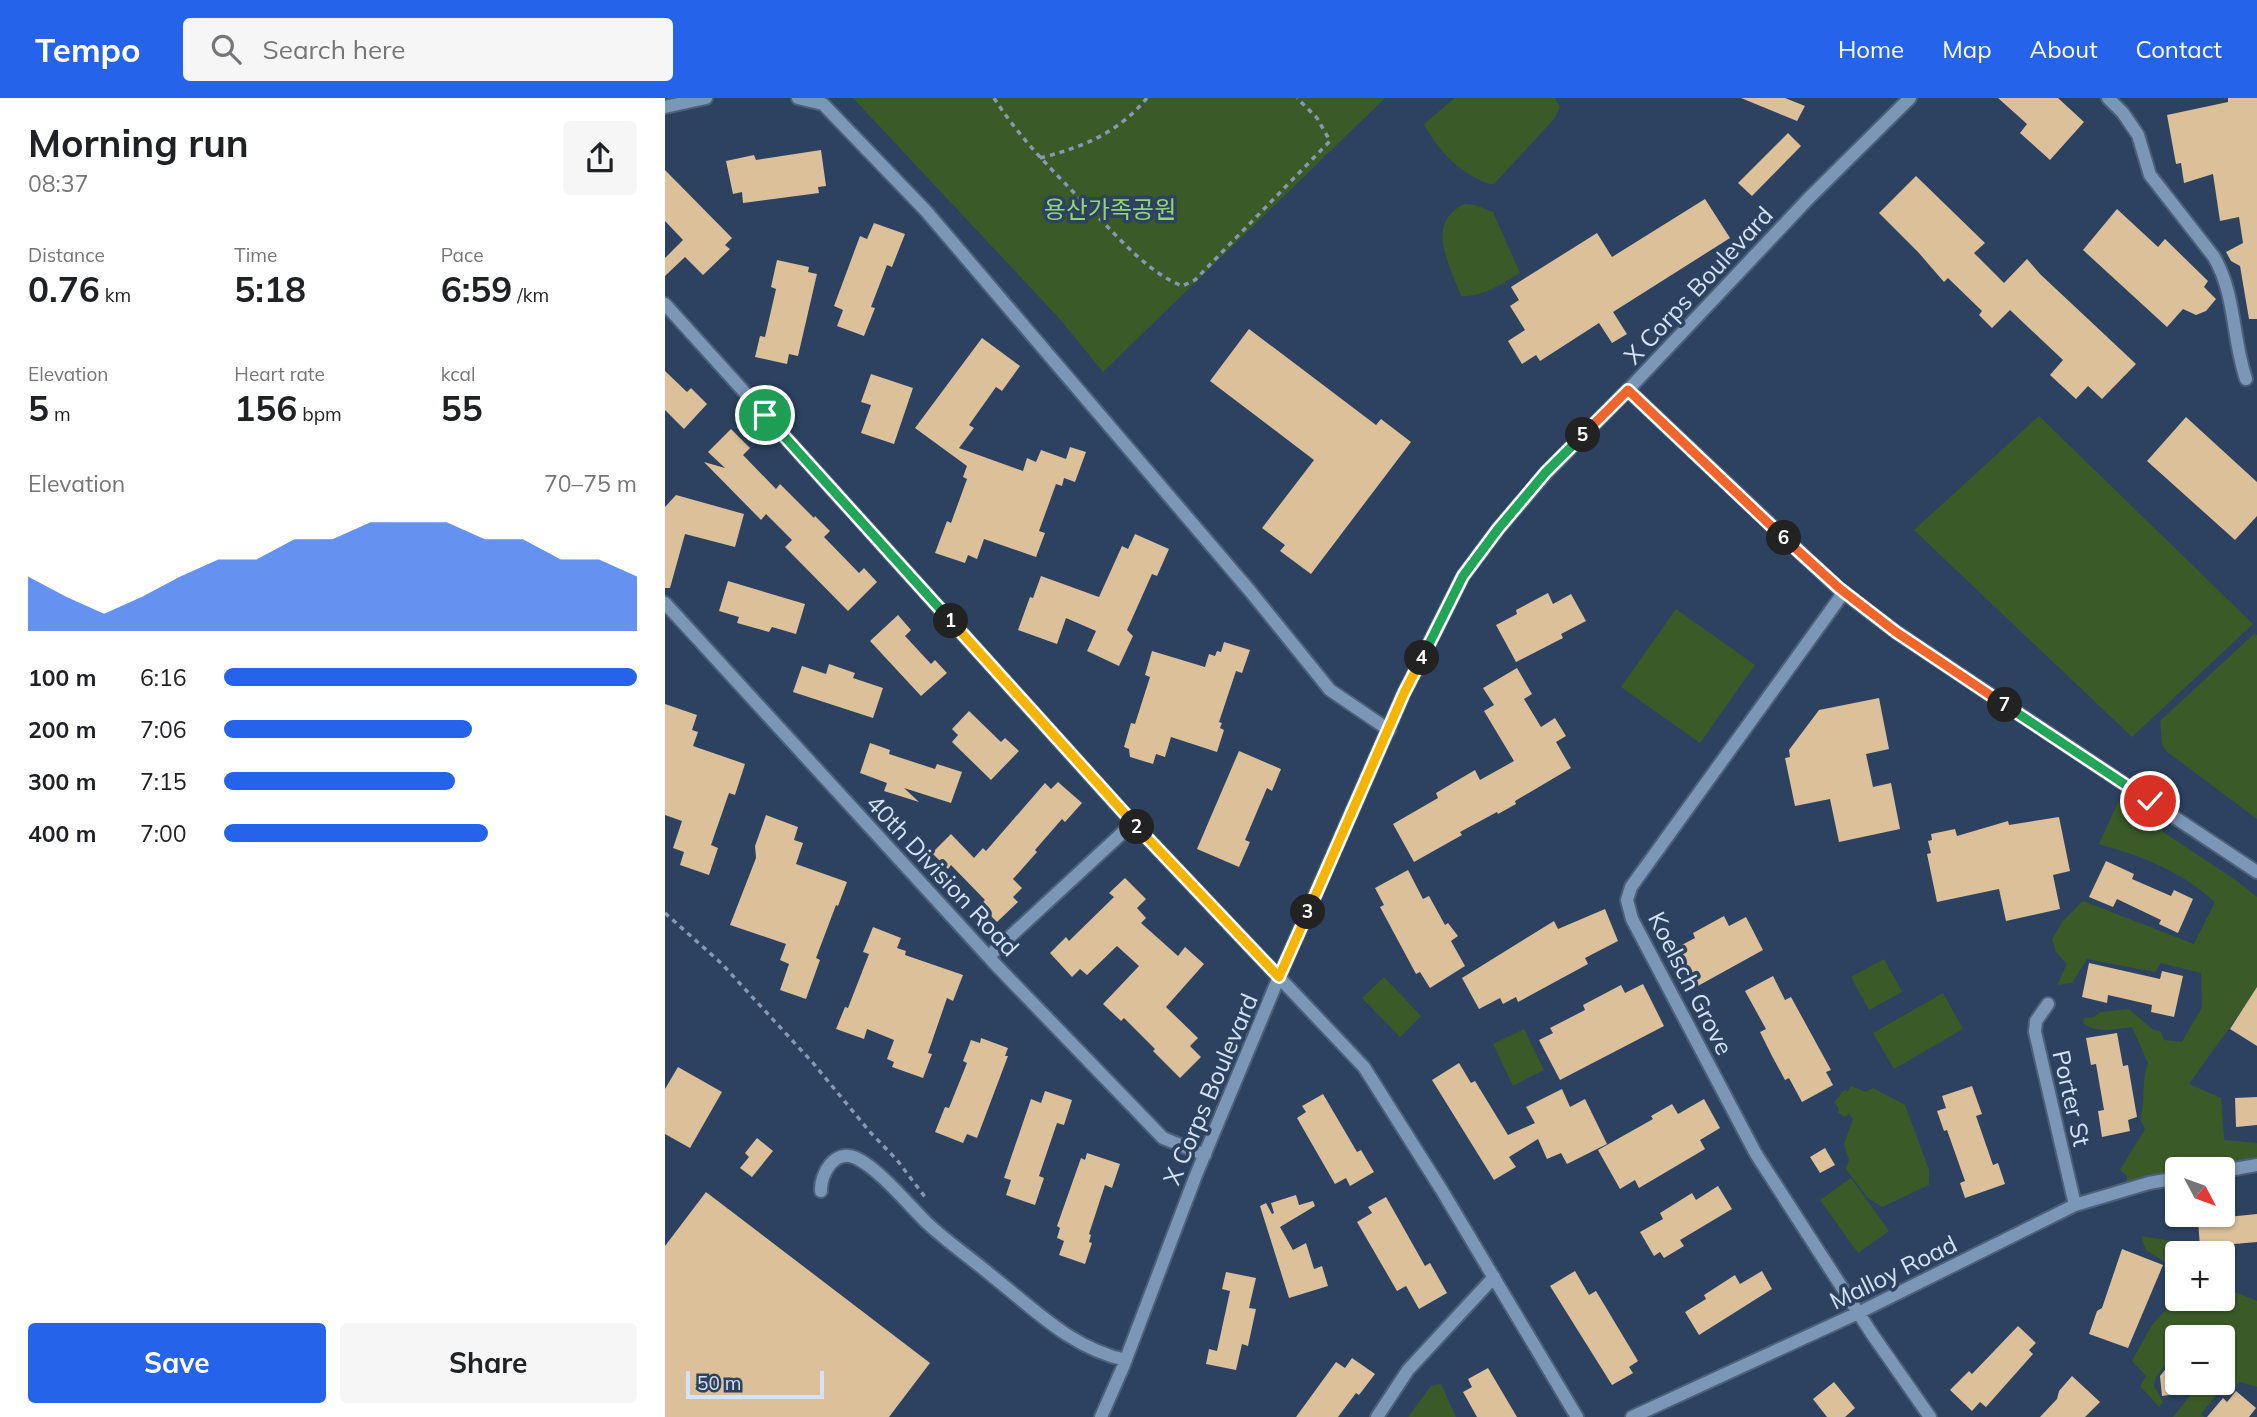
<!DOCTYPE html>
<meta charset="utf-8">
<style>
:root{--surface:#fff;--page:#f6f6f6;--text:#202124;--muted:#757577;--accent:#2563eb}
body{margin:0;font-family:Mulish,"Noto Sans KR",sans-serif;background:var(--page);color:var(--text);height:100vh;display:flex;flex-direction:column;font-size:26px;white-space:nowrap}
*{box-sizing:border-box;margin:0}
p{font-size:23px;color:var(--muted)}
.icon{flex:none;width:38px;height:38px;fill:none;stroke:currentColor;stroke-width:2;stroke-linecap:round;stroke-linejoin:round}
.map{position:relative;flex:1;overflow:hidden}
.side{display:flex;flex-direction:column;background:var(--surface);width:665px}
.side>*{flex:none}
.needle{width:46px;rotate:131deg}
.tools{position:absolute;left:1500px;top:1059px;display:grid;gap:14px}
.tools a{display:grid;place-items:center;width:70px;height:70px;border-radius:7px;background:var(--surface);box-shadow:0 2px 5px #0004;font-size:35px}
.scale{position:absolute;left:21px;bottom:18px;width:138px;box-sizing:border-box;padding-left:7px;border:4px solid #d5e3f6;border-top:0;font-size:19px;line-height:24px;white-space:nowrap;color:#d5e3f6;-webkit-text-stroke:5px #2c4260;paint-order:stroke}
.pin{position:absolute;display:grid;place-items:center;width:60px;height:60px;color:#fff;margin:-30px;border:4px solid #fff;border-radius:50%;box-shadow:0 2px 7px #0007}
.km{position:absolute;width:35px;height:35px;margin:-18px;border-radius:50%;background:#222;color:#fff;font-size:19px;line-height:35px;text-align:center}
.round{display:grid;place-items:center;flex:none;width:74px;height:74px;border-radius:7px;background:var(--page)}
.summary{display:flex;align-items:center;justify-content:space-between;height:119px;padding:0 28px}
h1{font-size:38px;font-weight:700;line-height:52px}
.metrics{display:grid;grid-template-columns:repeat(3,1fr);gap:10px;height:119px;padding:7px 28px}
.metrics div{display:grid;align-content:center}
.metrics b{font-size:35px;font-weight:700}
.metrics small{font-size:19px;font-weight:400}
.metrics p{font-size:19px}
.chart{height:196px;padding:14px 28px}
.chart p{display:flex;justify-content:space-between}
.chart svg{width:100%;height:126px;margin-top:7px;fill:var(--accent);opacity:.7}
.primary-button{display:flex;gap:14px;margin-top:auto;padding:14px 28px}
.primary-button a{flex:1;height:80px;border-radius:7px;background:var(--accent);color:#fff;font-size:28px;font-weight:700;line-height:80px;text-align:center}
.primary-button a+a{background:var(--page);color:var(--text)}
ul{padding:0 28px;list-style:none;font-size:23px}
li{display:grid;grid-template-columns:112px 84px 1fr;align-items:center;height:52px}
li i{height:18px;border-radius:9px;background:var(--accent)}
header{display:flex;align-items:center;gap:42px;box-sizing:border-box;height:98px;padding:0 35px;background:var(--accent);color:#fff}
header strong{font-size:33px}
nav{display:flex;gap:38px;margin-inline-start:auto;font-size:24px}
.search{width:490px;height:63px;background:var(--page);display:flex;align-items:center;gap:18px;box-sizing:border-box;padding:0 24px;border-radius:7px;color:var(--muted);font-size:26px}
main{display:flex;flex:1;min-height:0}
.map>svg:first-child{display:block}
.green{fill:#3a5b28}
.building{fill:#dbc09a}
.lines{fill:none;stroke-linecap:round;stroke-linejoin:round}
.minor-casing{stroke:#4d6079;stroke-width:16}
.path{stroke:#8798b0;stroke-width:3.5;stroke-dasharray:5 5;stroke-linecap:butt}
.minor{stroke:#7c96b8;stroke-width:12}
.split-1-casing{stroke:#fff;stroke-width:14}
.split-2-casing{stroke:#fff;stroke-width:14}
.split-3-casing{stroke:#fff;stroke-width:14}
.split-4-casing{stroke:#fff;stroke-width:14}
.split-5-casing{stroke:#fff;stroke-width:14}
.split-6-casing{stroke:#fff;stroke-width:14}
.split-7-casing{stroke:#fff;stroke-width:14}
.split-8-casing{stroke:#fff;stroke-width:14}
.split-1{stroke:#22a559;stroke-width:9}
.split-2{stroke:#f5b400;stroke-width:9}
.split-3{stroke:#f5b400;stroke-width:9}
.split-4{stroke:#f5b400;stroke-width:9}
.split-5{stroke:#22a559;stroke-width:9}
.split-6{stroke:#f0652b;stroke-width:9}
.split-7{stroke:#f0652b;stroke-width:9}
.split-8{stroke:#22a559;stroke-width:9}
.labels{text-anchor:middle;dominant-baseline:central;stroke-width:7;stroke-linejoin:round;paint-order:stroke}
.park-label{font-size:24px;fill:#96d574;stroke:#2c4260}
.street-label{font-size:24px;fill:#d5e3f6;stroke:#2c4260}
</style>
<header>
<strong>Tempo</strong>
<div class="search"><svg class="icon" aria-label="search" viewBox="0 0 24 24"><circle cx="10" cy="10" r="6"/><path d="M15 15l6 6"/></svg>Search here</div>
<nav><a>Home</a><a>Map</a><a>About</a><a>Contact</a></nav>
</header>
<main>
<section class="side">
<div class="summary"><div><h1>Morning run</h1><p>08:37</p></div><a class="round"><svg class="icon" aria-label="share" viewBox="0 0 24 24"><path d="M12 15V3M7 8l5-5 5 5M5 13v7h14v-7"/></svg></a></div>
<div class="metrics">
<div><p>Distance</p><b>0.76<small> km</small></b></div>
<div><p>Time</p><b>5:18</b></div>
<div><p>Pace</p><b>6:59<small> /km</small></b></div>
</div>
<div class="metrics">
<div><p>Elevation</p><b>5<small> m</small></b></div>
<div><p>Heart rate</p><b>156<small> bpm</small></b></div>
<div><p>kcal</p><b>55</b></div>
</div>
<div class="chart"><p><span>Elevation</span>70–75 m</p>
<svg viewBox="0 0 160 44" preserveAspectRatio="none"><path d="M0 44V25L10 32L20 38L30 32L40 25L50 19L60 19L70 12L80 12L90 6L100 6L110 6L120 12L130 12L140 19L150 19L160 25V44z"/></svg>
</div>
<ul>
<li><b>100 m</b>6:16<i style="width:100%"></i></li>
<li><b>200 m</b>7:06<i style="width:60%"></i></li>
<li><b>300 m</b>7:15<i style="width:56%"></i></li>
<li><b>400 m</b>7:00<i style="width:64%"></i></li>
</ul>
<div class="primary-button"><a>Save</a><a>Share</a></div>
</section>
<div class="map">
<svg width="1592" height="1319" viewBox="0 0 1592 1319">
<rect width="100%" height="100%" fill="#2c4260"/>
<path class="green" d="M188,0H720L438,274L393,219Z
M790,0H890L895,9L889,21L829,86H824C794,74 774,54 759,26Z
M799,106L810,107L828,114L855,175C836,186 819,199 796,198C785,167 759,126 799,106Z
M1374,318L1588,526L1467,639L1249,432Z
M1011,511L1090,567L1035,645L956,589Z
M1589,536L1592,537V721L1501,653L1497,646L1495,623Z
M1453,704L1572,783L1592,799V891L1524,986L1556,1000L1559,1042L1592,1045V1059L1531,1071H1512V1074L1462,1084V1078L1455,1072L1480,1031L1475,1021C1481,1002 1476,984 1483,965L1467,929C1451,931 1431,936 1418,925L1419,920L1429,919L1435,914L1464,911L1487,931L1496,934L1499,942L1517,944L1537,909L1536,875L1496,865L1490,874L1422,861L1407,885L1392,887L1402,866L1391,854L1387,841L1398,823L1418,803L1529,846L1550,804C1514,772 1479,759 1434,746Z
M1219,861L1237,894L1204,912L1186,879Z
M719,879L756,918L735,939L697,900Z
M1278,895L1298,931L1229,971L1208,935Z
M859,931L879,972L848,988L828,946Z
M1186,988L1201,994L1208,990L1240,1007L1264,1072V1087L1217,1109L1203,1100L1181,1071L1184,1062L1179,1046L1188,1021L1184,1016L1180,1019L1173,1015L1174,1011L1169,1004L1179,992L1183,993Z
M1186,1080L1224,1133L1193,1155L1155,1102Z
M1476,1138L1519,1145L1523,1155H1512V1190L1501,1165L1481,1152Z
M1558,1189L1592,1203V1289L1575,1284L1561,1299L1553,1295L1536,1316L1539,1319H1508L1535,1285L1558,1284V1239H1512V1252L1491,1279L1489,1288L1498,1304L1494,1309L1475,1288L1481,1278L1467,1263L1487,1227L1512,1199L1558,1200Z
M776,1286L791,1319H743L766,1288Z"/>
<path class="building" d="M1076,0H1120L1140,8L1132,23Z
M1333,0H1393L1419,24L1385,62L1355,35L1362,26Z
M1563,0H1592V221H1584L1575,168L1566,163L1561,154L1578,145L1574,119L1555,123L1548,76L1519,85L1516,65L1511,66L1502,17L1563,4Z
M1123,35L1136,48L1087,98L1073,85Z
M156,52L161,88L153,89L154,95L78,105L77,94L68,96L61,63L89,57L91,62Z
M0,72L67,140L60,147L65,151L38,177L20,159L0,178V160L18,142L0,123Z
M1251,78L1320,145L1309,155L1339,185L1362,161L1375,176L1471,266L1437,301L1423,288L1411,301L1385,277L1398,262L1345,212L1327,230L1314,217L1317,213L1283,180L1279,184L1253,154L1214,115Z
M1040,101L1065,140L948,214L962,236L947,245L934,225L875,263L871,257L857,266L843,243L860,232L845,208L854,202L846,189L932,135L947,159Z
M1452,111L1493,149L1500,141L1543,183L1539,189L1551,201L1541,213L1531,217L1518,211L1502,229L1418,152Z
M209,125L240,136L227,169L222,167L206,209L210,210L199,238L172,228L178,212L169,208L195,138L202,141Z
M112,162L144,169L143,174L152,176L133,258L124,256L122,266L90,259L95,238L100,239L111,191L106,189Z
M584,231L711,327L716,321L746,344L646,476L615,453L620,447L597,430L649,362L545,283Z
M317,240L355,268L337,293L331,289L304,327L309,330L294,350L358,373L362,360L371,364L376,352L401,361L405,349L421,354L410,384L399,380L397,388L391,386L374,433L380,435L371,459L319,441L312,461L303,457L300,465L270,455L282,423L286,425L302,381L298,379L302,368L250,330Z
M0,273L22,294L26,290L42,306L19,331L0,312Z
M206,276L248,290L229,346L196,335L206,307L196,304Z
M1521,319L1592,384V418L1570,442L1482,363Z
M66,331L85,350L78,357L111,391L115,386L149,420L150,418L165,433L159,439L194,475L199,470L212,484L183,513L120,449L127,442L101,416L96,422L39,364L60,370L43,354Z
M11,397L79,416L70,449L20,436L5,490H0V409Z
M470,436L504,451L492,478L487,476L462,532L468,538L454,568L422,553L431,533L401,520L392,546L353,532L365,499L368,500L376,478L434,499L457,448L463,451Z
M63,483L140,506L131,536L107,529L104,534L72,525L74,519L54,513Z
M883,495L888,506L906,496L921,523L896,536L898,540L851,564L831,527L852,516L851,512Z
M233,517L246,532L240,538L266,566L270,562L282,575L256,598L205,543Z
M559,544L585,552L577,575L571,573L554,624L557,625L555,630L559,632L552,654L506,639L500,659L491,656L488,666L465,659L464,651L459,649L466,625L470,626L485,579L480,577L487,553L540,569L544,556L550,558L552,553L556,554Z
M164,566L190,575L188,580L218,590L208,620L128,594L137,568L161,576Z
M852,570L867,596L859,601L876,629L890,620L901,638L891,644L906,670L850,703L851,706L833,716L832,714L795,734L797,737L749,764L728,726L773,700L771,695L810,672L815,682L849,663L819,613L829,607L818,590Z
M1214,600L1224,651L1201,656L1208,689L1226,685L1235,731L1174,744L1165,701L1130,708L1120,660L1125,659L1124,652L1154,612Z
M0,606L32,617L27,632L33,634L28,648L80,666L70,697L64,695L46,747L53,750L44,777L15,767L19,754L8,750L17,723L0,717Z
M304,613L336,644L340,640L354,653L326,682L287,644L293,637L287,631Z
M205,645L225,652L224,656L270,671L272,666L297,674L286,705L239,690L254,704L219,693L222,685L195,675Z
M574,653L616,671L607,693L602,690L580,742L585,744L574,769L532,751Z
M393,684L417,705L400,724L397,721L370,752L372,754L348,781L357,790L348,799L353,804L332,824L315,807L320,802L286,767L283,771L267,755L286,736L309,760L318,750L321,753L380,685L386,691Z
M101,717L133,729L129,742L138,745L131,766L182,784L173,808L171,807L151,860L155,862L141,901L115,892L124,866L115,862L121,846L65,827L91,760L90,748Z
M1394,719L1405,773L1388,777L1395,811L1341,823L1334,791L1272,804L1262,756L1266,755L1263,743L1267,742L1266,736L1290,731L1292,738L1343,723L1344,727Z
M1441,763L1469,776L1467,781L1506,798L1509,792L1528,801L1513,835L1494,826L1496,822L1452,801L1448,809L1424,799Z
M743,772L758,801L764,798L780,827L783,825L793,838L786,843L800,868L765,890L755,874L751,876L715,809L719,807L710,790Z
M460,780L481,801L472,810L481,820L476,825L513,858L520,849L539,866L501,909L533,940L525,948L536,959L515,980L488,953L490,951L459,920L456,923L438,906L474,868L452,848L422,877L415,871L407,879L385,855L401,839L404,843L449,799L444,795Z
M940,811L953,843L920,860L923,866L853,904L851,899L838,906L835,900L814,911L797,880L889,823L893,831Z
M1059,818L1064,828L1081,819L1098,852L1031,889L1011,850L1030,840L1028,835Z
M208,829L236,840L232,850L241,853L240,857L298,877L288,903L282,900L263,955L267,956L258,980L227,969L229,964L222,961L229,942L202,931L199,941L171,931L180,909L183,910L204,856L198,854Z
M1424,865L1495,881L1497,873L1518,878L1509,919L1486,914L1487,907L1443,897L1442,905L1417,899Z
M1108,878L1120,902L1126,899L1166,972L1161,974L1168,987L1137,1004L1124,980L1120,982L1107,958L1095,934L1101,931L1080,893Z
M978,886L999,928L895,982L874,942L888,935L885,930L920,912L918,907L956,887L960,895Z
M1592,889V948L1565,931Z
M1452,935L1458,968L1463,967L1472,1019L1463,1022L1465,1033L1437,1039L1433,1013L1439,1012L1431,966L1426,967L1421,940Z
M316,940L343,950L340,958H343L312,1040L302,1036L298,1045L270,1034L280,1009L284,1010L302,965L298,963L306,942L315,945Z
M794,965L806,985L810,983L843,1037L870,1025L861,1009L897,991L905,1009L920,1001L942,1046L902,1066L896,1055L882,1061L873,1041L844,1059L851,1069L829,1082L767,982Z
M13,969L57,994L25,1050L0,1036V991Z
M1307,988L1317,1016L1311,1018L1328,1067L1333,1065L1340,1086L1300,1100L1295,1085L1300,1083L1282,1032L1279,1033L1272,1013L1281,1010L1277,998Z
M380,993L407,1002L399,1027L392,1025L374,1078L379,1080L370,1107L341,1097L346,1082L339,1080L366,1001L376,1005Z
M658,996L692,1054L696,1052L709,1074L685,1088L681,1080L670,1086L632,1020L641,1014L637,1008Z
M1592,999V1027L1571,1029L1570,1000Z
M1039,1001L1055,1030L1035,1042L1040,1051L974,1090L970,1082L955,1091L933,1052L988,1021L986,1018L1007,1006L1013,1016Z
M92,1040L108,1053L87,1079L75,1070L84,1059L80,1055Z
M1160,1050L1170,1067L1155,1075L1145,1059Z
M422,1055L455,1066L447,1090L440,1087L424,1136L426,1137L424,1144L427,1145L420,1166L394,1157L399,1143L392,1140L395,1130L392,1128L416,1060L420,1062Z
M1053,1088L1067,1111L1015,1142L1019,1148L999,1160L995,1154L989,1158L975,1134L998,1121L995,1115L1027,1095L1031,1102Z
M41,1094L265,1265L224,1319H0V1148Z
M631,1097L634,1107L648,1103L650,1108L615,1129L628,1152L641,1145L649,1171L657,1168L663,1188L624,1200L595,1108L601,1105L607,1116L609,1115L606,1105Z
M721,1099L760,1168L765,1165L782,1195L754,1211L741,1188L732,1193L692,1124L707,1115L703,1109Z
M1592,1116V1144L1535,1149L1533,1122Z
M1457,1151L1498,1167L1463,1250L1424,1236L1432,1213L1437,1210Z
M910,1173L924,1197L931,1193L973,1263L964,1269L968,1275L947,1287L885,1188Z
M1097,1173L1107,1191L1034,1237L1020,1214L1041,1201L1039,1197L1070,1177L1075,1186Z
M561,1174L591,1180L584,1210L591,1211L583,1248L577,1246L571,1272L541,1266L544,1251L552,1253L565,1193L557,1191Z
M1353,1228L1371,1245L1364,1252L1368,1256L1321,1309L1315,1304L1307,1313L1285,1292L1304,1273L1307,1276Z
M1512,1257V1296L1497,1298L1495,1278Z
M687,1260L710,1276L694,1297L691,1295L673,1319H631L671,1264L680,1270Z
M823,1270L852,1319H812L798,1294L807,1289L803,1281Z
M1407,1278L1435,1304L1420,1319H1375L1392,1301L1394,1293Z
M1169,1284L1190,1310L1180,1319H1162L1148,1301Z
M1571,1293L1591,1310L1584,1319H1542L1558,1300L1562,1304Z"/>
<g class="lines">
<g class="minor-casing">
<path id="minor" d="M133,0L158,6L261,113L585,493L665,592L724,632
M1443,0L1458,15L1473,37L1485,77L1549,159C1571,197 1567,240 1581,281
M0,9L41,0
M0,206L468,725L699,969L776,1091L912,1319
M963,292L1173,490L1231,534L1592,774
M1179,494L966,789L962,802L967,821L1091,1056L1207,1236L1265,1319
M0,505L331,867L498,1040L540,1057
M324,858L468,725
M1383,906L1371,923L1370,934L1410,1107
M1558,1073L1592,1067
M156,1093C155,1076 170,1050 191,1060C213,1070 243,1106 261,1124C282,1144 306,1160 327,1178C369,1211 407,1251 461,1262
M436,1319L458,1269L531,1077L614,879L739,595L798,478L833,431L882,374L963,292L1144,100L1245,0
M712,1319L743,1272L829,1179
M967,1319L1193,1215L1410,1107L1484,1085L1512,1080"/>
</g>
<path class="path" d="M329,0C357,44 395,80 431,117C458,144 482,173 517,188L530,182L665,43L652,20L632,0
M375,60C418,49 453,35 482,0
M0,815L56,865L148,965L205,1034L232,1062L260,1099"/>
<use href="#minor" class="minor"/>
</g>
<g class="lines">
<g class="split-1-casing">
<path id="split-1" d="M100,317L286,523"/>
</g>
<g class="split-2-casing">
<path id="split-2" d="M286,523L472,729"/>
</g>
<g class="split-3-casing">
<path id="split-3" d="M472,729L614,879L643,814"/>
</g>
<g class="split-4-casing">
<path id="split-4" d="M643,814L739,595L757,560"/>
</g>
<g class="split-5-casing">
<path id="split-5" d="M757,560L798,478L833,431L881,374L918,337"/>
</g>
<g class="split-6-casing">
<path id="split-6" d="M918,337L963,292L1119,440"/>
</g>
<g class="split-7-casing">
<path id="split-7" d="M1119,440L1174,490L1231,534L1340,607"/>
</g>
<g class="split-8-casing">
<path id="split-8" d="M1340,607L1485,703"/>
</g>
<use href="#split-1" class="split-1"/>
<use href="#split-2" class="split-2"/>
<use href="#split-3" class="split-3"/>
<use href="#split-4" class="split-4"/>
<use href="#split-5" class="split-5"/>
<use href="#split-6" class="split-6"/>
<use href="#split-7" class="split-7"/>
<use href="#split-8" class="split-8"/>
</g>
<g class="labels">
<g class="park-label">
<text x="445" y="111">용산가족공원</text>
</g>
<g class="street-label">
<text transform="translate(1033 187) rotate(-47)">X Corps Boulevard</text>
<text transform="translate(278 777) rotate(47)">40th Division Road</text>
<text transform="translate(1026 885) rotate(63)">Koelsch Grove</text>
<text transform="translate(545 991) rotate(-67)">X Corps Boulevard</text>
<text transform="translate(1407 1000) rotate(77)">Porter St</text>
<text transform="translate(1228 1174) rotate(-26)">Malloy Road</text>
</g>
</g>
</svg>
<div class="tools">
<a><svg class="needle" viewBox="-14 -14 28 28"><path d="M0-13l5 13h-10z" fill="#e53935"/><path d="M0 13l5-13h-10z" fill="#757577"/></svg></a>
<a>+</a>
<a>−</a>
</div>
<div class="scale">50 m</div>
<div class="pin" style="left:100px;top:317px;background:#1e9e55"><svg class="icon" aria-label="arrive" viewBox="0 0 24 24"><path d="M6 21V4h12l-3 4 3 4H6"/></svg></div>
<div class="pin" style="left:1485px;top:703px;background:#d93025"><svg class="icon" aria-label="check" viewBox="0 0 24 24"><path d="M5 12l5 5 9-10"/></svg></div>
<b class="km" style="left:286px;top:523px">1</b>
<b class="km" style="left:472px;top:729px">2</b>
<b class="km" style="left:643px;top:814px">3</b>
<b class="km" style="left:757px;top:560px">4</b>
<b class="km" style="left:918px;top:337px">5</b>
<b class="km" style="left:1119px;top:440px">6</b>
<b class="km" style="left:1340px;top:607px">7</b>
</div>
</main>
